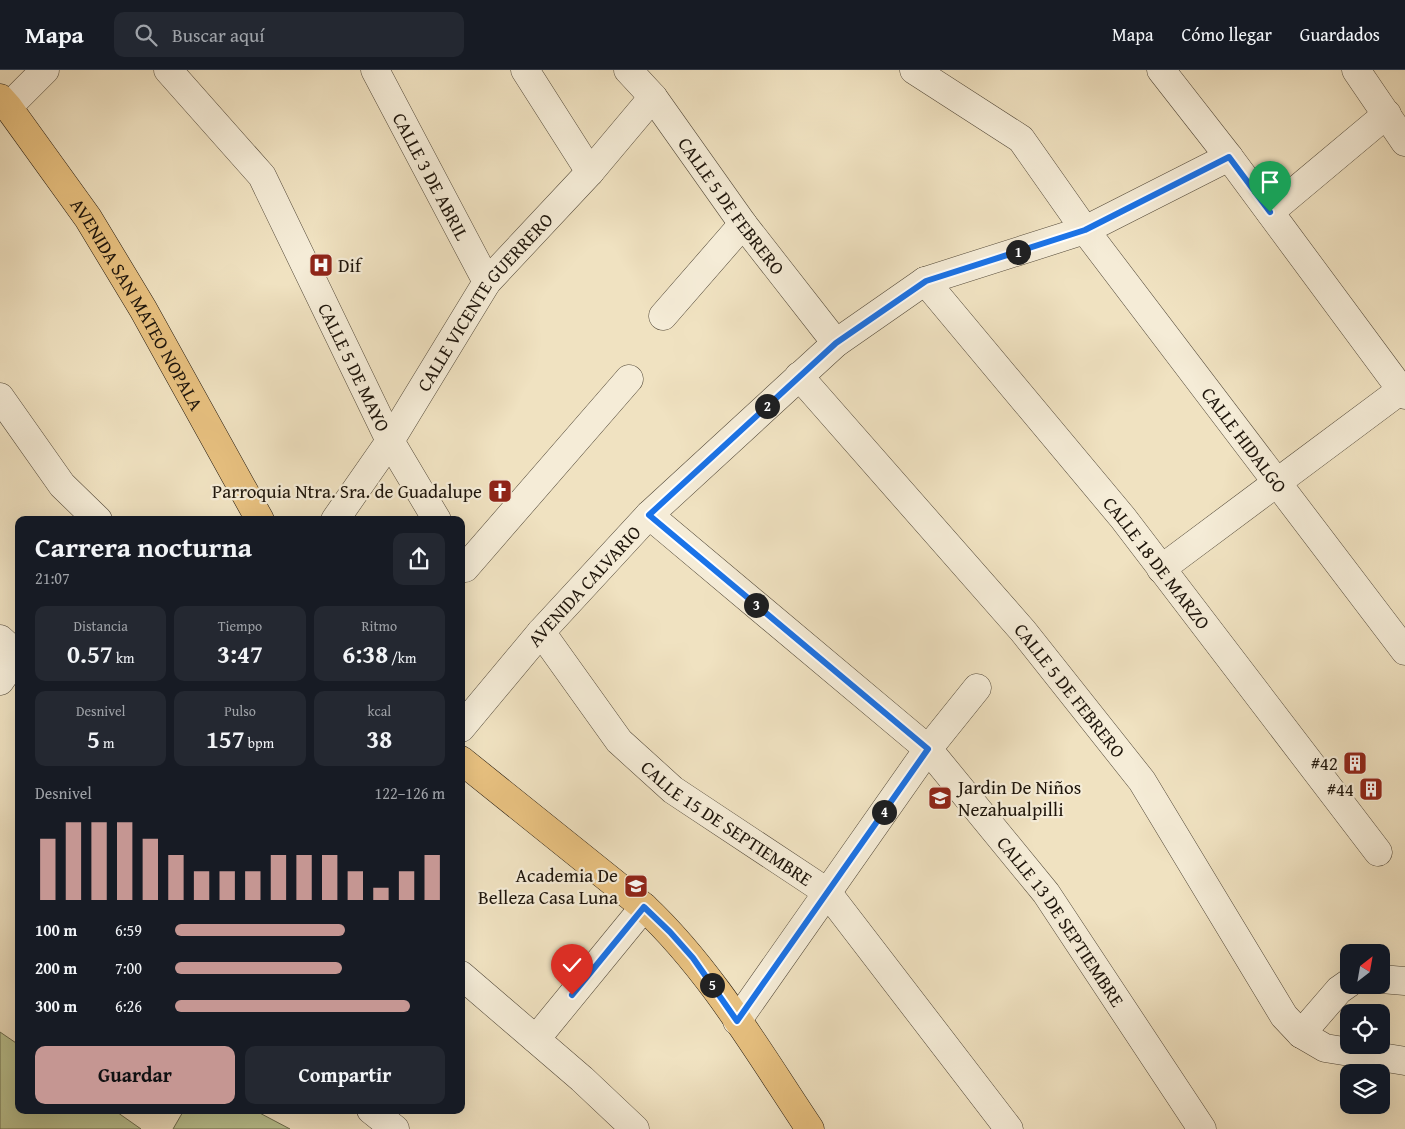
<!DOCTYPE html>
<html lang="es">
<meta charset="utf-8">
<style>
:root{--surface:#171b24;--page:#242831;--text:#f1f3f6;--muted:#9ea1a6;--line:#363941;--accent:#c59692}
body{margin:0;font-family:"Gentium Book Plus",serif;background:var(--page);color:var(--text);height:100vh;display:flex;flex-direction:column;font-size:19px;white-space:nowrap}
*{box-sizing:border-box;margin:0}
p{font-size:16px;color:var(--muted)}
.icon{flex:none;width:28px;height:28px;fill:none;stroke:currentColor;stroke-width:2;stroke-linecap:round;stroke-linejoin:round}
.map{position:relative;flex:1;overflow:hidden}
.sheet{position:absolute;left:15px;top:446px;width:450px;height:598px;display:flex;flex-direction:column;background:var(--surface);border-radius:10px;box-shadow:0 5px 20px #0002}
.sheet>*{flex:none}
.needle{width:32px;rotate:31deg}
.tools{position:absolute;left:1340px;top:874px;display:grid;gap:10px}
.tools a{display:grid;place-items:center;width:50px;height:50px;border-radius:10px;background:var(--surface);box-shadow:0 5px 20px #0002;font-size:25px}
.pin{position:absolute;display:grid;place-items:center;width:42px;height:42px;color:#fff;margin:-51px -21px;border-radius:50% 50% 50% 0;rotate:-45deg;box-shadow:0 0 5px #0007}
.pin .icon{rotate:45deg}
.km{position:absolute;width:25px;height:25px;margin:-12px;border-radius:50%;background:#222;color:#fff;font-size:14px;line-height:25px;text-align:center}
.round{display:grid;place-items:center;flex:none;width:52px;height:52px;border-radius:10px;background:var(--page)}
.summary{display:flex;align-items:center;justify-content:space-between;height:85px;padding:0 20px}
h1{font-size:28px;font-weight:700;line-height:38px}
.figures{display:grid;grid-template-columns:repeat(3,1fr);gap:8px;height:85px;padding:5px 20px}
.figures div{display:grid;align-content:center;border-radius:10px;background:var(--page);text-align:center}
.figures b{font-size:25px;font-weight:700}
.figures small{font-size:14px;font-weight:400}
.figures p{font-size:14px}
.chart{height:140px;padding:10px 20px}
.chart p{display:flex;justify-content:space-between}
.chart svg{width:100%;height:90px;margin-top:5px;stroke:var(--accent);stroke-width:6}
.button{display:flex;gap:10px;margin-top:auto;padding:10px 20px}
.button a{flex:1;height:58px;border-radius:10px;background:var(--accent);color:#111;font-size:20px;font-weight:700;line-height:58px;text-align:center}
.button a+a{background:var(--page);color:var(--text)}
ul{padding:0 20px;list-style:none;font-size:16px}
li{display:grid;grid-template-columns:80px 60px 1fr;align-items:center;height:38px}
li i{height:12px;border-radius:6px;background:var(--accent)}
header{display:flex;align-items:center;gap:30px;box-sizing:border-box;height:70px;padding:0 25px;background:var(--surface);border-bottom:1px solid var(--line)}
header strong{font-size:24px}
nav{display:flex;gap:28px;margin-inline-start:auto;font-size:18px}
.search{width:350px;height:45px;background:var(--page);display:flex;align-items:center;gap:12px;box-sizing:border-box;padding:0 18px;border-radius:10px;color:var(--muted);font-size:19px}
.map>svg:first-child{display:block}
.green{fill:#bbc391;stroke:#6c6c4e}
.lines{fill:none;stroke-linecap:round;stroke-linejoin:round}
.minor-casing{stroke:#524838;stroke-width:29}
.major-casing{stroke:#1e150b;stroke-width:29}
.minor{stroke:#f5ecd7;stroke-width:28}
.major{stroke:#e8c180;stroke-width:28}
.route-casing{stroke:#fff;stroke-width:10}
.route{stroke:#1a73e8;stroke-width:6}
.labels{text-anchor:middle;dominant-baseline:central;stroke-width:4.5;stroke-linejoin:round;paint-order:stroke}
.street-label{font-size:19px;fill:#1e150b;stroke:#f5ecd7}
.poi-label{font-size:19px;fill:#1e150b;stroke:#f5ecd7;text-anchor:end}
</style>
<header>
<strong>Mapa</strong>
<div class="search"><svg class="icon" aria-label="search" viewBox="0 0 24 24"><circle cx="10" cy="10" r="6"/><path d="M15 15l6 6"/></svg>Buscar aquí</div>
<nav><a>Mapa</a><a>Cómo llegar</a><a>Guardados</a></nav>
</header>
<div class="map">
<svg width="1405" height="1059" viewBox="0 0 1405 1059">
<rect width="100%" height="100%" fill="#f0e2c1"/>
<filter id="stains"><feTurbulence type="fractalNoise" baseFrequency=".004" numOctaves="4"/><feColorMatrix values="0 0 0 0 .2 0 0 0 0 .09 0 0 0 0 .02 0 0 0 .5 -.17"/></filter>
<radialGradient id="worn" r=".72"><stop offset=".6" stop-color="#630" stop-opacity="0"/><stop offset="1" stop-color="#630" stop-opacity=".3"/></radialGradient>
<path class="green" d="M0,962L19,975V1040H114L141,1059H0Z
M184,1040H254L290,1059H173Z"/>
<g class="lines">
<g class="minor-casing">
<g id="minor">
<path id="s1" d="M168,0L262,106L390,371L437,450"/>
<path id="s2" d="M375,0L487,212"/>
<path d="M525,0L590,102"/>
<path id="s3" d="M628,0L653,27L743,154L836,273"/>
<path id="s4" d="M914,0L1021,69L1085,160L1405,581"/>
<path d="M1161,0L1229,87L1405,325"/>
<path d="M1356,0L1405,72"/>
<path d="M8,37L45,0"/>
<path d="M1270,142L1387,44"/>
<path id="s5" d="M925,211L1123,448L1378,782"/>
<path d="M663,246L743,154"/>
<path id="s6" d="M799,306L1023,561L1142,711L1284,946L1301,964L1325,978L1405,991"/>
<path d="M0,327L62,415L98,450"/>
<path id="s7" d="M649,445L928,679L1046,823L1202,1059"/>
<path id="s8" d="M335,450L390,371L487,212L590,102L653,27"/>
<path d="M461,491L465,498L629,309"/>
<path d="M1161,499L1405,317"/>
<path id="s9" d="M541,562L619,671L673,720L827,822L1009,1059"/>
<path d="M0,569L19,586"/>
<path d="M0,611L18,585"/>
<path id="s10" d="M461,658L541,562L649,445L836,273L925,211L1085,160L1229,87"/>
<path d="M461,905L582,1009L635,1059"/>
<path d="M1381,909L1405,911"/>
<path d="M737,951L928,679L977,618"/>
<path d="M1301,964L1339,920L1349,913"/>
<path d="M536,969L644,837"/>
<path d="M371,1040L395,1059"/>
</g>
</g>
<g class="major-casing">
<g id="major">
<path id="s11" d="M0,28L8,37L88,148L143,239L260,450"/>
<path d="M461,690L644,837C711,900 759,983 810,1059"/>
</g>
</g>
<use href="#minor" class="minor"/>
<use href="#major" class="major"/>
</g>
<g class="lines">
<g class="route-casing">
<path id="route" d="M572,925L644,837L670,862L693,888L737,951L928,679L649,445L836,273L926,211L1085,160L1229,87L1270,142"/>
</g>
<use href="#route" class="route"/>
</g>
<defs>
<g id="hospital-square" transform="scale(1.25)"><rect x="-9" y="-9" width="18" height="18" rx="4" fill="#8f2418" stroke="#f5ecd7"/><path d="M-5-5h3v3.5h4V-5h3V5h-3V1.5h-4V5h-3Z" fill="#fff"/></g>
<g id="church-square" transform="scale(1.25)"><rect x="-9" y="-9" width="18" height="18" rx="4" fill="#8f2418" stroke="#f5ecd7"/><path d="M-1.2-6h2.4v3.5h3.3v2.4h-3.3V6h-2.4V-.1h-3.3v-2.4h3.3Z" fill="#fff"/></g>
<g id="building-square" transform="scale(1.25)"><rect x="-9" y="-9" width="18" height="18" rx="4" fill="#8f2418" stroke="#f5ecd7"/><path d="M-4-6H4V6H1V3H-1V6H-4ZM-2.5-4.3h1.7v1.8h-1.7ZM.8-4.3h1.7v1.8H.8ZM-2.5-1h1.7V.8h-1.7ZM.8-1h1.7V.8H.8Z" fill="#fff"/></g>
<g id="school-square" transform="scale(1.25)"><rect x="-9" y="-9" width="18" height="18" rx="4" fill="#8f2418" stroke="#f5ecd7"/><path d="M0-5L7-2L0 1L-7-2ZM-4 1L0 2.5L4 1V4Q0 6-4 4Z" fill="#fff"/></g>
</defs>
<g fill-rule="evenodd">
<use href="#hospital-square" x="321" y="195"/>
<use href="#church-square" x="500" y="421"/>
<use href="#building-square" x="1355" y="693"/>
<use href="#building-square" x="1371" y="719"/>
<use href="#school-square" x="940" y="728"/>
<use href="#school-square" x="636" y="816"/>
</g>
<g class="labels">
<g class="street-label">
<text stroke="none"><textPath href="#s2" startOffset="120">CALLE 3 DE ABRIL</textPath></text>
<text stroke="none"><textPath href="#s3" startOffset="171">CALLE 5 DE FEBRERO</textPath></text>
<text stroke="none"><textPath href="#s8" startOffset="265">CALLE VICENTE GUERRERO</textPath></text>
<text stroke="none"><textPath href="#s11" startOffset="248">AVENIDA SAN MATEO NOPALA</textPath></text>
<text stroke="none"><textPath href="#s1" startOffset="354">CALLE 5 DE MAYO</textPath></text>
<text stroke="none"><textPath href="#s4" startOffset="502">CALLE HIDALGO</textPath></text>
<text stroke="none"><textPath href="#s5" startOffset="365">CALLE 18 DE MARZO</textPath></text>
<text stroke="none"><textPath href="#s10" startOffset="188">AVENIDA CALVARIO</textPath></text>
<text stroke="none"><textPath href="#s6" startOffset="415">CALLE 5 DE FEBRERO</textPath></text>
<text stroke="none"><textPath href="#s9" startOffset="270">CALLE 15 DE SEPTIEMBRE</textPath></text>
<text stroke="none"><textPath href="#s7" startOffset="582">CALLE 13 DE SEPTIEMBRE</textPath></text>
</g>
<g class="poi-label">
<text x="338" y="195" text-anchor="start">Dif</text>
<text x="482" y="421">Parroquia Ntra. Sra. de Guadalupe</text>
<text x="1338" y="693">#42</text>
<text x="958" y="717" text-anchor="start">Jardin De Niños<tspan x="958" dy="22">Nezahualpilli</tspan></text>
<text x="1354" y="719">#44</text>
<text x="618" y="805">Academia De<tspan x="618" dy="22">Belleza Casa Luna</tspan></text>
</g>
</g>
<rect width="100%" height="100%" filter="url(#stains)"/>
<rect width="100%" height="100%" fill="url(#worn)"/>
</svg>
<div class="tools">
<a><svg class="needle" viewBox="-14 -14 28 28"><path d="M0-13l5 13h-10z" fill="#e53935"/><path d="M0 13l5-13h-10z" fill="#9ea1a6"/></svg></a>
<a><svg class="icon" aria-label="locate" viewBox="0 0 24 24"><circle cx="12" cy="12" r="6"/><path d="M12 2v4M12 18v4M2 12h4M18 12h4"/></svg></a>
<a><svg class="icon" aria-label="layers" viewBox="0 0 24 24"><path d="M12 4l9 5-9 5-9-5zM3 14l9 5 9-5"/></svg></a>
</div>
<div class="pin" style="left:1270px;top:142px;background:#1e9e55"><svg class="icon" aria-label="arrive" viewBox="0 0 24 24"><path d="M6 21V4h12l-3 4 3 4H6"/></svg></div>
<div class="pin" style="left:572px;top:925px;background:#d93025"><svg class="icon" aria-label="check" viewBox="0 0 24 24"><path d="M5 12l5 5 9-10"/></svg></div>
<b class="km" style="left:1018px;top:182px">1</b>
<b class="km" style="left:767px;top:336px">2</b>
<b class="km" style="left:756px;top:535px">3</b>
<b class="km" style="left:884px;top:742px">4</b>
<b class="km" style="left:712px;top:915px">5</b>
<section class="sheet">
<div class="summary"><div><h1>Carrera nocturna</h1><p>21:07</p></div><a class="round"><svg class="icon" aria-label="share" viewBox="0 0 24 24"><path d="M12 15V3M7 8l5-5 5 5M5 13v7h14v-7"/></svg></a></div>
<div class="figures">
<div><p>Distancia</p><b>0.57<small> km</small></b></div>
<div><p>Tiempo</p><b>3:47</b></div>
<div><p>Ritmo</p><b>6:38<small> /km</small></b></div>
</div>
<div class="figures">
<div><p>Desnivel</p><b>5<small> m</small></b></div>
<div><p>Pulso</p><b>157<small> bpm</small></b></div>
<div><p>kcal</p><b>38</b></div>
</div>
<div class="chart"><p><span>Desnivel</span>122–126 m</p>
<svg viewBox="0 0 160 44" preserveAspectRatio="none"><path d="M5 44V14M15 44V6M25 44V6M35 44V6M45 44V14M55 44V22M65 44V30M75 44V30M85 44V30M95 44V22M105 44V22M115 44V22M125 44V30M135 44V38M145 44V30M155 44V22"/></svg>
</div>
<ul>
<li><b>100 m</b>6:59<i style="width:63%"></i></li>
<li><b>200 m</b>7:00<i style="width:62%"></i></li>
<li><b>300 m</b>6:26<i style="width:87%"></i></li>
</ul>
<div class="button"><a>Guardar</a><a>Compartir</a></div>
</section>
</div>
